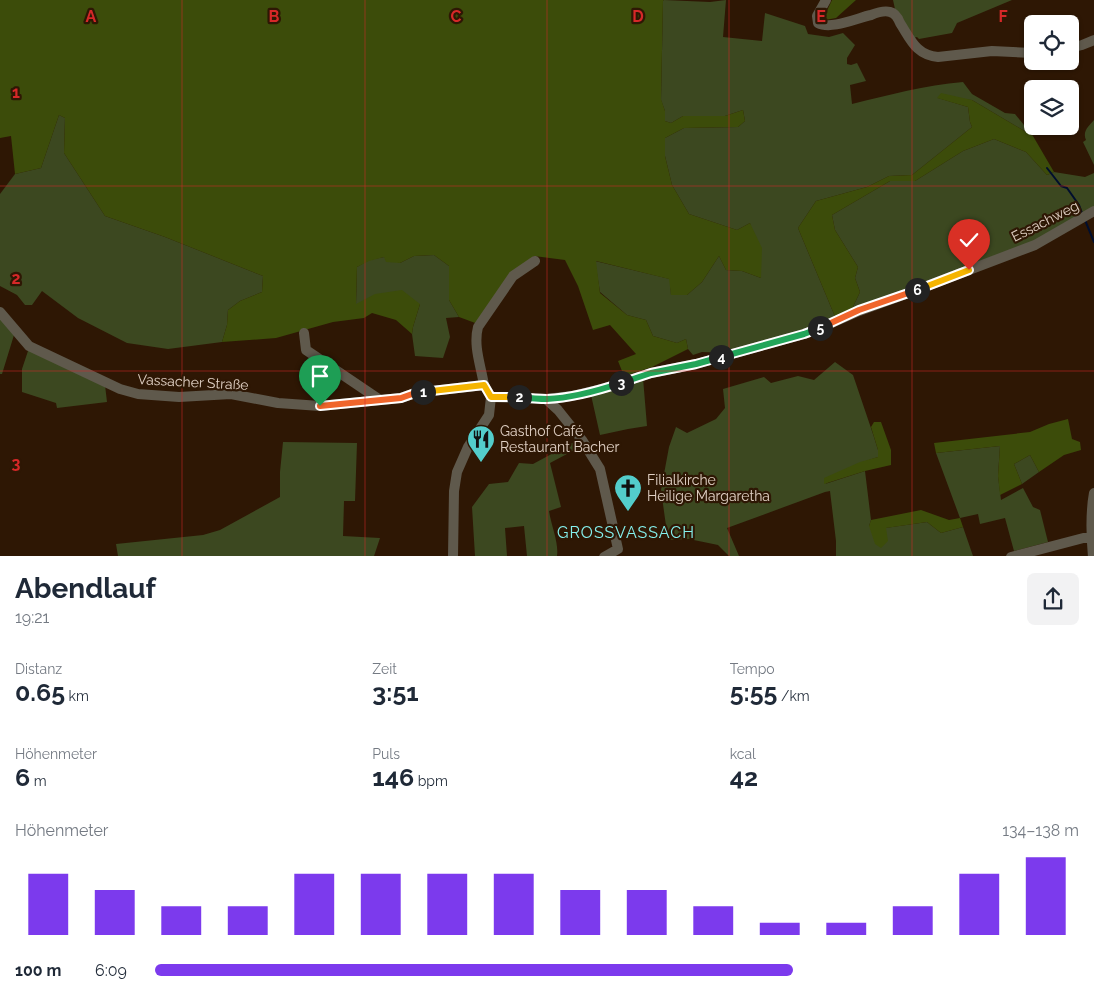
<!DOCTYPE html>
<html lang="de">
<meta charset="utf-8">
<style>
:root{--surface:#fff;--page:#f2f2f3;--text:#1f2937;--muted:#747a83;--accent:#7c3aed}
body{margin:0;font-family:Raleway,sans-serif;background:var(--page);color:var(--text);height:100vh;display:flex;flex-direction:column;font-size:19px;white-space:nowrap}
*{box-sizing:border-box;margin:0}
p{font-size:16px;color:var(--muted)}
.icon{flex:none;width:28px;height:28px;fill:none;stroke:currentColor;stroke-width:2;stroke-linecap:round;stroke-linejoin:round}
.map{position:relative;height:556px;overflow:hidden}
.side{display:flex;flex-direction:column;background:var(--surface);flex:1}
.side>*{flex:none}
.controls{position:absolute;left:1024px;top:15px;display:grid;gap:10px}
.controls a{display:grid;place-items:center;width:55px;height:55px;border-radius:8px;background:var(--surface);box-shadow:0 1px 4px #0004;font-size:25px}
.pin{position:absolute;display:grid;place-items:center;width:42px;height:42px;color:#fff;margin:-51px -21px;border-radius:50% 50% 50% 0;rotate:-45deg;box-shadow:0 0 5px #0007}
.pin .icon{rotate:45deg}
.km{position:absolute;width:25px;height:25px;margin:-12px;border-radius:50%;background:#222;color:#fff;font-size:14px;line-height:25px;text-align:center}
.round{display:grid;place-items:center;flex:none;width:52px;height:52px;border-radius:8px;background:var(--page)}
.overview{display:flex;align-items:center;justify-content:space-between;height:85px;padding:0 15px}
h1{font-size:28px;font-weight:700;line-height:38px}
.metrics{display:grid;grid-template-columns:repeat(3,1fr);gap:8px;height:85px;padding:5px 15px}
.metrics div{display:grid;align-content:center}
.metrics b{font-size:25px;font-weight:700}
.metrics small{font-size:14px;font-weight:400}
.metrics p{font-size:14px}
.chart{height:140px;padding:10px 15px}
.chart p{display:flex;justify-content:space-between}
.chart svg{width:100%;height:90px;margin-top:5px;stroke:var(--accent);stroke-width:6}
ul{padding:0 15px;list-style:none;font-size:16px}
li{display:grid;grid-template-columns:80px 60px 1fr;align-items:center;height:38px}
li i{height:12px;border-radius:6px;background:var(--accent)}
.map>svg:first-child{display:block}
.green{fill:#3c4820}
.forest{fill:#3c4c0a}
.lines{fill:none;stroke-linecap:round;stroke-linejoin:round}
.stream{stroke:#000e2e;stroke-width:2}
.minor{stroke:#5f594c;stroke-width:10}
.split-1-casing{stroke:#fff;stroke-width:10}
.split-2-casing{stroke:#fff;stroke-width:10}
.split-3-casing{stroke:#fff;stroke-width:10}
.split-4-casing{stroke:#fff;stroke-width:10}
.split-5-casing{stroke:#fff;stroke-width:10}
.split-6-casing{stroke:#fff;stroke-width:10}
.split-7-casing{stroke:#fff;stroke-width:10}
.split-1{stroke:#f0652b;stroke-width:6}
.split-2{stroke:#f5b400;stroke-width:6}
.split-3{stroke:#22a559;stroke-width:6}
.split-4{stroke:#22a559;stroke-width:6}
.split-5{stroke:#22a559;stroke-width:6}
.split-6{stroke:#f0652b;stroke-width:6}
.split-7{stroke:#f5b400;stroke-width:6}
.grid{fill:none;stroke:#d62828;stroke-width:1;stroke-opacity:0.55}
.labels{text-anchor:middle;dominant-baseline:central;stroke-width:4.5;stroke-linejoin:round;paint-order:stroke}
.street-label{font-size:14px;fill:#e0d0c4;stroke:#2e1704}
.poi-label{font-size:14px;fill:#e0d0c4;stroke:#2e1704;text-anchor:start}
.quarter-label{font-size:16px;letter-spacing:1px;fill:#85f1ee;stroke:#2e1704}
.grid-label{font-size:16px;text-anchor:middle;font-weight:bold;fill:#d62828;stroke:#2e1704;stroke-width:4.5;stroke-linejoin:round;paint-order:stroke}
</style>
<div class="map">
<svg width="1094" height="557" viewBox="0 0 1094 557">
<rect width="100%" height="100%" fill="#2e1704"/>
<path class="green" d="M664,0L710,2L726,0L723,37L762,41L765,13L805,26L808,34L829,37L843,33L855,45L847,58V64L851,65L857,63L866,81L850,85L852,104C889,95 925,85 963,82L972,94L1005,113L1015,114L1033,136L972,100L938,98L968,107L970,122L972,127L912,175L889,176L867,187L816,201L798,228L836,319L727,353L702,352L693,355L688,349L686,339L677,343L653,336L646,320L627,315L600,292L595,261L670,279L671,295H687L702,282L719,256L726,270L742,271L761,278L750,223L737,230L689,214L672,185L665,156V138L684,128L738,127L745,121L743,110L725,116H683L671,123L665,121V111L661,100L663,1Z
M893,0H1012L957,23L952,33L919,39L917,37L913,38L895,9Z
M59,115L65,118L64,153L105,216L165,237L263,276L262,292L240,301L228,310L227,325L222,342L168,349L127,343L78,318L42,291L32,305H25L17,295L0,286V194L15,174L41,168Z
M1094,120V165L1083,142L1086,140C1082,131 1089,126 1094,120Z
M994,139L1026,152L1047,175L1054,172L1085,177L1094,173V209L1044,238L851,311L860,292L855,278L858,267L835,230L832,215L890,181H915L963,151Z
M434,255L449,266V300L459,317L446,318L450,337L443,358L415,356L412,334L413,327L420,304H356L357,267L369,260L384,257L400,263L414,256Z
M0,316L14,335L2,374H0Z
M32,349L105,385L107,402L57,408L56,403L22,392V369L28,351Z
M835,362L853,375L873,434L878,450V457L860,463L825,484L865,471L871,520L869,526L885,528L927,522L941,533L963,527L973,556H836V541L830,491L825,492L727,528L739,556H729L718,545L689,539L668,540L661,490L669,447L676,427L687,433L716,419L725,408L723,389L764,377L771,383L798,376L814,380Z
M643,378L647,426L628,429L600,435L591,395Z
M576,441L582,446L550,463L561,507L549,511C551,525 559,543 557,556H527L524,526L505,528L507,556H475L472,507L489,484L508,482L519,463L533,464L546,457Z
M283,442L357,443L355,501H344L343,536L380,538L374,556H118L116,544L203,535L220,530L280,497V472Z
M1000,446L998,476L1001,500L1023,488L1033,507L1040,510L1048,542L1014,551L1005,518L980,524L978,514L960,518L936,453Z
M1030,455L1039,472L1022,484L1014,464Z"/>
<path class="forest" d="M0,0H664L663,1L661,99L665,111V121L671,123L683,116H725L743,110L745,121L738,127L684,128L665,138V156L672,185L689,214L737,230L750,223L762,248L761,278L742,271L726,270L719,256L702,282L687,295H671L669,279L596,261L600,293L627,315L646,320L653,336L677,343L686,339L688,349L652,367L624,376L618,361L636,354L610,325L593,330L578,286L565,260L534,256L478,324L459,317L449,300V266L434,255L414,256L400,263L386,262L384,257L369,261L357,267L356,304L375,294L402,290L420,304L413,327L412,334L396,320L372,313L364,318L333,322L276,338L222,342L227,325L228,310L240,301L262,292L263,276L165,237L105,216L64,153L65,118L59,115L41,168L15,174L11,136L0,138Z
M832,0H856L836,18L825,20V15Z
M941,93L972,100L1033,136L1054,172L1047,175L1026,152L994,139L963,151L915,181H890L832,215L835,230L858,267L855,278L860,292L851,311L836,319L798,228L816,201L867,187L889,176L912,175L972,127L970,122L968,107L937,98Z
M1068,419L1072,439L1080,442L1081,450L1064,455L1039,472L1030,455L1014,464L1022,484L1000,495L998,476L1000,446L936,453L934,443L1030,432L1049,424Z
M874,422H881L891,450V465L865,471L824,484V478L860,462L878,457V450L871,427Z
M921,510L949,520L960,518L963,527L941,533L927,522L886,528L888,541L881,548L875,544L869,526L871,520Z"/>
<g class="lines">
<path class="stream" d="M1047,168L1061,186L1067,188L1079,205L1082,213
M1085,220L1094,242"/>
<path class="minor" d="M826,0L817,16L818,23C831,30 857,18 871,15C876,13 884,10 890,12C895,13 898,18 900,23C911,40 916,55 938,57L992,51L1032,53
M1070,48L1082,45L1094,40
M0,312L29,346L120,389L138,394L179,397L231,394L278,403L320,406L401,398L415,393L484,385L491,397L489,415L468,447L457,472L454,491L453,557
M304,333L306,350L380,400
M484,385C481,366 473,346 478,327L513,276L535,261
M491,397L546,399L572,396L605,388L651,373L696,364L804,334L834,322L859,311L903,295L1035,245L1094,211
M546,399L558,410L582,440L600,469L618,549L604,557
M1011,557L1091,536
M1093,557C1091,535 1090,515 1094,493"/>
</g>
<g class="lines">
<g class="split-1-casing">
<path id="split-1" d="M320,406L401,398L415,393L423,392"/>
</g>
<g class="split-2-casing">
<path id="split-2" d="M423,392L484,385L491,397H519"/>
</g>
<g class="split-3-casing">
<path id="split-3" d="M519,397C528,398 537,399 547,399C571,398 597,391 621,383"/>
</g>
<g class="split-4-casing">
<path id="split-4" d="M621,383L651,373L696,364L721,357"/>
</g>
<g class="split-5-casing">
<path id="split-5" d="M721,357L804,334L820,328"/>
</g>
<g class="split-6-casing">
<path id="split-6" d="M820,328L859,310L917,290"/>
</g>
<g class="split-7-casing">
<path id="split-7" d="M917,290L969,270"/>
</g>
<use href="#split-1" class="split-1"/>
<use href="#split-2" class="split-2"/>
<use href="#split-3" class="split-3"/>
<use href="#split-4" class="split-4"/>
<use href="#split-5" class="split-5"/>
<use href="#split-6" class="split-6"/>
<use href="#split-7" class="split-7"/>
</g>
<path class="grid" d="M182,0V557M365,0V557M547,0V557M729,0V557M912,0V557M0,186H1094M0,371H1094"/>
<defs>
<g id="restaurant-pin" transform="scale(1.4375)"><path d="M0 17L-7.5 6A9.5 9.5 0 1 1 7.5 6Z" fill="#53cdcb" stroke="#2e1704"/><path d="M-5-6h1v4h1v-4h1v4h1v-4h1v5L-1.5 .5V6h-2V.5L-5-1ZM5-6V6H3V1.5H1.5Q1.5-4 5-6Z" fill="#111"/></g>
<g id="church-pin" transform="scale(1.4375)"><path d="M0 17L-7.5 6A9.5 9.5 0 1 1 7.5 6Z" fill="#53cdcb" stroke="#2e1704"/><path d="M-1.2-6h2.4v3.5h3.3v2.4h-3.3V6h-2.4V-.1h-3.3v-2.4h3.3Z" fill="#111"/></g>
</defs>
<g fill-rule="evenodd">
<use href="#restaurant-pin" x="481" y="439"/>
<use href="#church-pin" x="628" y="488"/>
</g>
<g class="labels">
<g class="street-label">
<text transform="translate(1045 221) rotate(-27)">Essachweg</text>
<text transform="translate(193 382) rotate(3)">Vassacher Straße</text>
</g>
<g class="poi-label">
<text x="500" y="431">Gasthof Café<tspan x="500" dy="16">Restaurant Bacher</tspan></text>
<text x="647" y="480">Filialkirche<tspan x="647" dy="16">Heilige Margaretha</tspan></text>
</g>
<g class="quarter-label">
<text x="626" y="532">GROSSVASSACH</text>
</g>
</g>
<g class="grid-label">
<text x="91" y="22">A</text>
<text x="274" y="22">B</text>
<text x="456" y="22">C</text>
<text x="638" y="22">D</text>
<text x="821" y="22">E</text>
<text x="1003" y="22">F</text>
<text x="16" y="98">1</text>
<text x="16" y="284">2</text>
<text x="16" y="469">3</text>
</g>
</svg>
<div class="controls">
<a><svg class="icon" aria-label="locate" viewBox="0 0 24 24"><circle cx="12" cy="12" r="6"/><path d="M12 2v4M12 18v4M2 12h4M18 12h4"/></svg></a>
<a><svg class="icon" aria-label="layers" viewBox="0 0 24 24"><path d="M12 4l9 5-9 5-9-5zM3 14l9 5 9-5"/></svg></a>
</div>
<div class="pin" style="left:320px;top:406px;background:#1e9e55"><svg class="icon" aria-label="arrive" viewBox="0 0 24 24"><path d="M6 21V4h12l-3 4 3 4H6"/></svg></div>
<div class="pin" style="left:969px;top:270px;background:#d93025"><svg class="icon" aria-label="check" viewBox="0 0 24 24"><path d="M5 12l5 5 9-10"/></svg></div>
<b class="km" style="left:423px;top:392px">1</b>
<b class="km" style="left:519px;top:397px">2</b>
<b class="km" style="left:621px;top:383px">3</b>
<b class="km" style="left:721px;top:357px">4</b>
<b class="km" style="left:820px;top:328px">5</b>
<b class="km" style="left:917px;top:290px">6</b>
</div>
<section class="side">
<div class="overview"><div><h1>Abendlauf</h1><p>19:21</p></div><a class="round"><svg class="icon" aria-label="share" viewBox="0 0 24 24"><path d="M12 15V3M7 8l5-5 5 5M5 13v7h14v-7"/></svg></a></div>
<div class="metrics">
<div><p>Distanz</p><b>0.65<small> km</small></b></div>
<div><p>Zeit</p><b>3:51</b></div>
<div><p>Tempo</p><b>5:55<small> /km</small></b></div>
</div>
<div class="metrics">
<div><p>Höhenmeter</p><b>6<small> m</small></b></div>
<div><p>Puls</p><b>146<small> bpm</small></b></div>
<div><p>kcal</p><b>42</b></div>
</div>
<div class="chart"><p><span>Höhenmeter</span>134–138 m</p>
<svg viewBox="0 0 160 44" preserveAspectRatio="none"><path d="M5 44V14M15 44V22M25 44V30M35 44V30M45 44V14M55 44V14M65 44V14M75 44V14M85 44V22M95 44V22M105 44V30M115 44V38M125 44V38M135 44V30M145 44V14M155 44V6"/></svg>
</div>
<ul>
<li><b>100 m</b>6:09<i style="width:69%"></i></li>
</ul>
</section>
